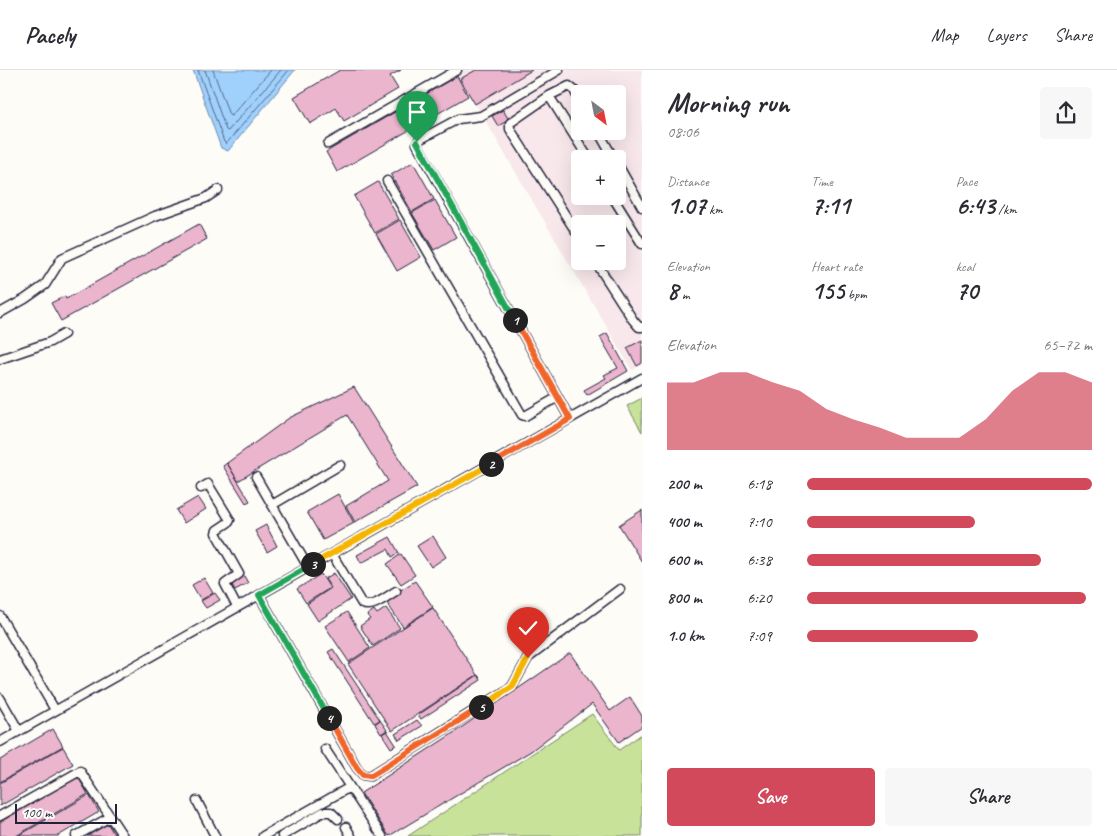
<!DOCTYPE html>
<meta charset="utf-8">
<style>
:root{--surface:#fff;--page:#f7f7f7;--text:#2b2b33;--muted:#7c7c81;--line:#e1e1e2;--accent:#d1495b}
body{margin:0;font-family:Caveat,sans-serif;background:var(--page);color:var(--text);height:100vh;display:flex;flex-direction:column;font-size:19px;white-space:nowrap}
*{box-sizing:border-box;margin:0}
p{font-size:16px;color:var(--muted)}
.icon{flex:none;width:28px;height:28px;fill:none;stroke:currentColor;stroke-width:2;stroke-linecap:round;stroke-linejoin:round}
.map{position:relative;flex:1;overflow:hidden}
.sheet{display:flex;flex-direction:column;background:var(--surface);width:475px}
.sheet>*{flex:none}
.needle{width:32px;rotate:148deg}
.controls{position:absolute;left:571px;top:15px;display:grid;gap:10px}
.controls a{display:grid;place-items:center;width:55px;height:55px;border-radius:5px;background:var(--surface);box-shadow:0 5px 20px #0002;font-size:25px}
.scale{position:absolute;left:15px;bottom:12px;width:102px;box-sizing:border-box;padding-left:5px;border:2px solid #22223b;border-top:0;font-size:14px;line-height:18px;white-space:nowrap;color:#22223b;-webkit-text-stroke:4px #fdfcf7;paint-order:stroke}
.pin{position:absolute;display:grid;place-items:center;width:42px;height:42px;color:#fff;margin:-51px -21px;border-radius:50% 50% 50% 0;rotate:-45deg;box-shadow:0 0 5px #0007}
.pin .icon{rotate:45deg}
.km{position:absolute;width:25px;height:25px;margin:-12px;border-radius:50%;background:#222;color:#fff;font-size:14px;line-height:25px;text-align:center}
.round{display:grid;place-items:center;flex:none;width:52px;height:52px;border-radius:5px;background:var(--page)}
.overview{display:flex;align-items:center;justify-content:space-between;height:85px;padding:0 25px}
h1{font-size:28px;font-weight:700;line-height:38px}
.metrics{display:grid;grid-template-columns:repeat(3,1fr);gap:8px;height:85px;padding:5px 25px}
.metrics div{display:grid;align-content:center}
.metrics b{font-size:25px;font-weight:700}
.metrics small{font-size:14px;font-weight:400}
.metrics p{font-size:14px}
.chart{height:140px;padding:10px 25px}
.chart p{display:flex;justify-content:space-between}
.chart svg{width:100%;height:90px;margin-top:5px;fill:var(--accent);opacity:.7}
.cta{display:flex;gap:10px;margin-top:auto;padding:10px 25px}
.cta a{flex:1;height:58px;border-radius:5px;background:var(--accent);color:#fff;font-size:20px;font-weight:700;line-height:58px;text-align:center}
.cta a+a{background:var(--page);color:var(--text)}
ul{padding:0 25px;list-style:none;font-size:16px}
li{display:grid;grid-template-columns:80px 60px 1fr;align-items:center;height:38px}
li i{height:12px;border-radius:6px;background:var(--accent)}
header{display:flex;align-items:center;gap:30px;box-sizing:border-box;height:70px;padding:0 25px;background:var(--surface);border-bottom:1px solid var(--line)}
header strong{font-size:24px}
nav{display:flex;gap:28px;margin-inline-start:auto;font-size:18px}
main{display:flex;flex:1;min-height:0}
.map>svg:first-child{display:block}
.built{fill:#f8e7eb;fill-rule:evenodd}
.green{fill:#c8e399;stroke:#75826a}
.water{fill:#a0d0fc;stroke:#6e8aaf}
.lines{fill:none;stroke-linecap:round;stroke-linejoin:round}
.shore{stroke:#546888;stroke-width:1}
.building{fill:#ebb5ce;stroke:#22223b}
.minor-casing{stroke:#22223b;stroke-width:11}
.minor{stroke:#fdfcf7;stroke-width:8}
.split-1-casing{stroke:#fff;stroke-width:10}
.split-2-casing{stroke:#fff;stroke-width:10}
.split-3-casing{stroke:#fff;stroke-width:10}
.split-4-casing{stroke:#fff;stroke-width:10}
.split-5-casing{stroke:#fff;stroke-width:10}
.split-6-casing{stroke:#fff;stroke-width:10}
.split-1{stroke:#22a559;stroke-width:6}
.split-2{stroke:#f0652b;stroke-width:6}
.split-3{stroke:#f5b400;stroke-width:6}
.split-4{stroke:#22a559;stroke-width:6}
.split-5{stroke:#f0652b;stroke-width:6}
.split-6{stroke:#f5b400;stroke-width:6}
</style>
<header>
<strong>Pacely</strong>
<nav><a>Map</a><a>Layers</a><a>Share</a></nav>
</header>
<main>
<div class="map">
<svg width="642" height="766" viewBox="0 0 642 766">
<rect width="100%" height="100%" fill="#fdfcf7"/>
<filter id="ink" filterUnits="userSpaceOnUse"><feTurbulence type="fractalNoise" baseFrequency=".02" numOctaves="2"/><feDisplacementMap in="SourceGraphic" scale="10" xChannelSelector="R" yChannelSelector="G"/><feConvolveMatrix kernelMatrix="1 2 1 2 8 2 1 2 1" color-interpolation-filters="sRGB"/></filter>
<g filter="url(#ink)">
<path class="built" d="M464,0H642V295L632,300L458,4ZM580,24H618V61H580ZM580,89H618V126H580ZM580,154H618V191H580Z"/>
<path class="green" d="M642,328V362L627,336Z
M592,644L619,680L642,664V766H408Z"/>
<path class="water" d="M193,0H295L228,81L221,78Z"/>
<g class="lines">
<path class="shore" d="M198,0L224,72L226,74L289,0
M205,0L226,60L228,61L281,0
M213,0L229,45L231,46L271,0"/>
</g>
<path class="building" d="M340,0H401L390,6L398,19L344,51L336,38L310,54L294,27Z
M476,0H532L475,34L460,9Z
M457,6L468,26L337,102L326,82Z
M503,40L509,50L498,56L492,46Z
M413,92L434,129L412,142L391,105Z
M378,112L399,149L375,163L354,126Z
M435,130L456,167L434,180L412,143Z
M400,150L421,187L397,201L376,164Z
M199,154L207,169L61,251L51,233L65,226L66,229Z
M607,263L628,301L587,325L584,320L606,308L604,305L618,298L600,267Z
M642,270V293L637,296L627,278Z
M354,317L417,417L355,452L346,436L388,411L347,345L238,411L227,393L289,348Z
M227,393L250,431L246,433L223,396Z
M338,424L354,453L323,470L307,442Z
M198,427L206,439L184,453L176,440Z
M642,440V492L619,455Z
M266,455L277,476L267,482L255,461Z
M433,466L446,487L431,497L417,476Z
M390,467L399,483L392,487L388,479L361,493L357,485Z
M401,484L415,505L401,514L387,494Z
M334,503L351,529L318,551L307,534L331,518L325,509Z
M321,504L330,518L306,533L297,519Z
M244,506L248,513L235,520L231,513Z
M204,508L213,523L201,530L192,515Z
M415,511L433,537L403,557L385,530Z
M215,523L220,530L206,538L201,531Z
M386,538L400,558L373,576L360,556L370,549L367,545L374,540L377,544Z
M433,538L477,605L392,661L348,594Z
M347,542L370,578L349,592L325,556Z
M333,579L380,650L374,653L328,582Z
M570,583L610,641L630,627L642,646V656L619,672L592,634L531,681L389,766L361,723L449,666Z
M478,605L481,610L421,649L418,645Z
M380,650L387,660L381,664L375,654Z
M417,650L422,656L399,670L395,664Z
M53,659L63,676L0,712V690Z
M387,661L396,675L391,678L382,664Z
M63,677L73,694L0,736V713Z
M78,707L88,724L16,766H0V752Z
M89,725L99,742L58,766H18Z
M108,754L115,766H87Z"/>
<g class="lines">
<g class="minor-casing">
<path id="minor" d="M559,0L481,46L458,49L419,70L417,74L570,349
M549,26L589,89
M580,31L574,20L569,16L549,26L510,53V59L580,168
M598,61L614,89
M328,74L457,0
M618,95L642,137
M387,111L522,345L525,346L558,327
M612,126L642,174
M595,191L633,250L639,257H642
M0,243L25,229L45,215L62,188L155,146L206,128L218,120
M0,289L50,272L64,264
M256,407L308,497
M201,418L208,414L230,450L229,452L217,460L216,463L239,504L225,514L237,537
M272,435L340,395
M332,484L362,534C373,539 387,526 396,521
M259,525L357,698L363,705L370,706L512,617L528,588L620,519
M0,546L55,640
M0,628L19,661
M0,672L642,308
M325,679L382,766
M197,731L215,766
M0,746L80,701L123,766
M346,757L351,766
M76,766L110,747
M263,766L350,717
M282,766L323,742H331L338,749"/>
</g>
<use href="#minor" class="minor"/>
</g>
</g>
<g class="lines" filter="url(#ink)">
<g class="split-1-casing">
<path id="split-1" d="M417,72L515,250"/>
</g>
<g class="split-2-casing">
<path id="split-2" d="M491,394L570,349L515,250"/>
</g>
<g class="split-3-casing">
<path id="split-3" d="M313,494L491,394"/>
</g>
<g class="split-4-casing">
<path id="split-4" d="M313,494L259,525L329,648"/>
</g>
<g class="split-5-casing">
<path id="split-5" d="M329,648L357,698L363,705L370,706L481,637"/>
</g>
<g class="split-6-casing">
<path id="split-6" d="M481,637L512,617L528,588"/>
</g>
<use href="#split-1" class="split-1"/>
<use href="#split-2" class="split-2"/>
<use href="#split-3" class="split-3"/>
<use href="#split-4" class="split-4"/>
<use href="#split-5" class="split-5"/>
<use href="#split-6" class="split-6"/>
</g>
</svg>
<div class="controls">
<a><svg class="needle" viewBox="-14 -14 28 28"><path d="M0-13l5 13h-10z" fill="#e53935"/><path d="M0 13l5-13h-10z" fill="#7c7c81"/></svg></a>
<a>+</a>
<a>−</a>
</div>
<div class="scale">100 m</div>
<div class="pin" style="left:417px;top:72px;background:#1e9e55"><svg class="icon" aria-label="arrive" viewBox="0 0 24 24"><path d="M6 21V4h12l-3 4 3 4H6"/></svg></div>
<div class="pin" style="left:528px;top:588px;background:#d93025"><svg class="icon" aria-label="check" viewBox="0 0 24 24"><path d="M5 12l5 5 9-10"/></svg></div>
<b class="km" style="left:515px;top:250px">1</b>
<b class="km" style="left:491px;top:394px">2</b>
<b class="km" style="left:313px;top:494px">3</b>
<b class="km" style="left:329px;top:648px">4</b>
<b class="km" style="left:481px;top:637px">5</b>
</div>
<section class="sheet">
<div class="overview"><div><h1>Morning run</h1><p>08:06</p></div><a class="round"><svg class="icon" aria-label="share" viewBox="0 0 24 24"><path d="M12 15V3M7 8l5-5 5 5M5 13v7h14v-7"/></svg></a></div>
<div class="metrics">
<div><p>Distance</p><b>1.07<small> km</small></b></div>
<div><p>Time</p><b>7:11</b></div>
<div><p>Pace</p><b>6:43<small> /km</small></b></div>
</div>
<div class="metrics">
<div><p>Elevation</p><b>8<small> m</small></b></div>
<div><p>Heart rate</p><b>155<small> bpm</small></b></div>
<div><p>kcal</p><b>70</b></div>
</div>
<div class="chart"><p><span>Elevation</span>65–72 m</p>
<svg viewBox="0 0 160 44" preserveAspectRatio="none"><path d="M0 44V11L10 11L20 6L30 6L40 11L50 15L60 24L70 29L80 33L90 38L100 38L110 38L120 29L130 15L140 6L150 6L160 11V44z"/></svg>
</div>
<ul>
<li><b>200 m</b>6:18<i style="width:100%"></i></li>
<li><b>400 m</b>7:10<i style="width:59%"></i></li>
<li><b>600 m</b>6:38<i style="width:82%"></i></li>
<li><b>800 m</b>6:20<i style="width:98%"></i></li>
<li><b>1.0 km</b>7:09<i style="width:60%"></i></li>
</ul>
<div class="cta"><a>Save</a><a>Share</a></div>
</section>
</main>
